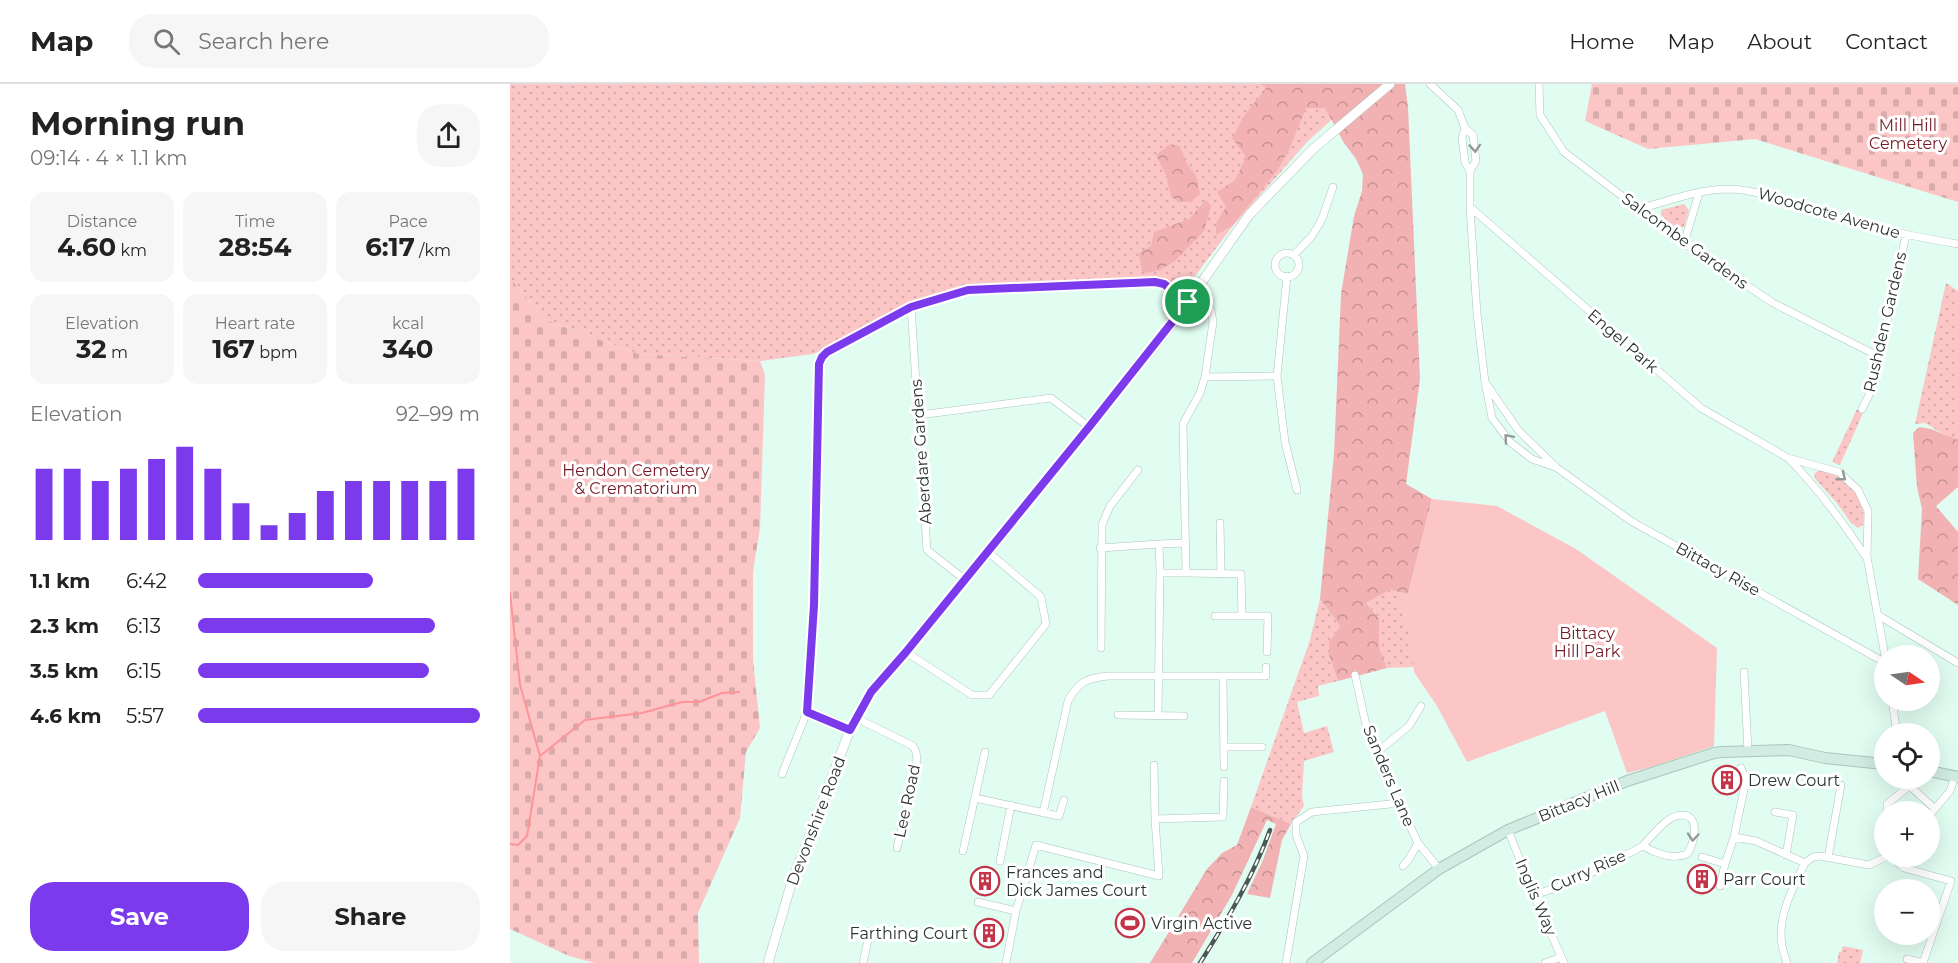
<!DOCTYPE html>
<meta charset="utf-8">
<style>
:root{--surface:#fff;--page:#f6f6f6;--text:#222;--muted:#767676;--line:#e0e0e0;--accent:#7c3aed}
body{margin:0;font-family:Montserrat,sans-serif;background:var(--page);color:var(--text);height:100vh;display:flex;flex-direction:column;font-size:22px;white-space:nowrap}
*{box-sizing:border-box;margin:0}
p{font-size:20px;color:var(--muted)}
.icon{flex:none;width:33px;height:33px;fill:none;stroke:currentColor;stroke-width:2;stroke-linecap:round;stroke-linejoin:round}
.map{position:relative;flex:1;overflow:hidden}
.details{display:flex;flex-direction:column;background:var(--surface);width:510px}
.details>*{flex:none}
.needle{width:39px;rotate:103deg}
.buttons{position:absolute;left:1364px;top:561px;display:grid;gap:12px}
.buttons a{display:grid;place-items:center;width:66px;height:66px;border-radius:50%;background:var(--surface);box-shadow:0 6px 24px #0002;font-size:30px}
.pin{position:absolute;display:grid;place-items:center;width:51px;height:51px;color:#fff;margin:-26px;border:3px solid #fff;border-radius:50%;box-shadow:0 2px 6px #0007}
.round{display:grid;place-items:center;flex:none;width:63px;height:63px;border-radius:24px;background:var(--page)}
.summary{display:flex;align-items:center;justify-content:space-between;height:102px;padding:0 30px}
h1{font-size:33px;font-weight:700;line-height:45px}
.figures{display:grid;grid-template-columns:repeat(3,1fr);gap:9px;height:102px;padding:6px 30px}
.figures div{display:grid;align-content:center;border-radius:15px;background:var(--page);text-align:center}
.figures b{font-size:26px;font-weight:700}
.figures small{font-size:16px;font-weight:400}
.figures p{font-size:16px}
.chart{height:168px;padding:12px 30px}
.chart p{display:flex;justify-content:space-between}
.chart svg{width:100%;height:108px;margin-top:6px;stroke:var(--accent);stroke-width:6}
.action{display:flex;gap:12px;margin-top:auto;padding:12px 30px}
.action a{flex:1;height:69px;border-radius:24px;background:var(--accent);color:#fff;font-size:24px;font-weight:700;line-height:69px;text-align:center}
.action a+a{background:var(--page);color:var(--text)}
ul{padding:0 30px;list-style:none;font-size:20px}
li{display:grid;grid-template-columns:96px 72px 1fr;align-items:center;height:45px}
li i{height:15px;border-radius:8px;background:var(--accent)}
header{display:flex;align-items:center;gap:36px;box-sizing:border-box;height:84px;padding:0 30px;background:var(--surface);border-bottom:2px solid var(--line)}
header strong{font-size:28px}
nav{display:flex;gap:33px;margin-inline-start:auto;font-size:21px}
.search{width:420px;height:54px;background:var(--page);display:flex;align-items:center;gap:15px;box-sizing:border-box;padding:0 21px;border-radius:24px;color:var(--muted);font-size:22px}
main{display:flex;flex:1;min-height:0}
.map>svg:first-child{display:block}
.grass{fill:url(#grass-dots)}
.forest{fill:url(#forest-crowns)}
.cemetery{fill:url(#cemetery-stones)}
.green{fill:#fcc6c7}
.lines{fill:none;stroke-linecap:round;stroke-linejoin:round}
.stream{stroke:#fd9498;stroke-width:2}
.minor-casing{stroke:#abc5ba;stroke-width:8}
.tertiary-casing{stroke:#abc5ba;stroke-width:10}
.secondary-casing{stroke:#abc5ba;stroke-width:12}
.minor{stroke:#fff;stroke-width:7}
.tertiary{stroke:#fff;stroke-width:9}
.secondary{stroke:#d1ece2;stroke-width:10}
.rail-casing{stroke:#4b5853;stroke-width:4.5}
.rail{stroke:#fff;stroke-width:2;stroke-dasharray:7;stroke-linecap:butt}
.oneway{stroke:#949a98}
.route-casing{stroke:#fff;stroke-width:12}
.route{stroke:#7c3aed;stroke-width:8}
.labels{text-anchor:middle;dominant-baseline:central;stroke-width:6;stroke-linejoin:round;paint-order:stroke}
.park-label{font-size:16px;fill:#761a28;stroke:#fff}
.street-label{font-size:16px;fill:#2a3430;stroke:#fff}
.poi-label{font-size:16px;fill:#2a3430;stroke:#fff;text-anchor:start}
</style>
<header>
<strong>Map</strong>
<div class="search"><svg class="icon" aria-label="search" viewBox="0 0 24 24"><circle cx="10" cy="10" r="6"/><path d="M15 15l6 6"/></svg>Search here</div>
<nav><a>Home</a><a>Map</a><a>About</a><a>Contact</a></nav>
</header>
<main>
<section class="details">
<div class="summary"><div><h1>Morning run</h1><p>09:14 · 4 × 1.1 km</p></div><a class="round"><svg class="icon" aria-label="share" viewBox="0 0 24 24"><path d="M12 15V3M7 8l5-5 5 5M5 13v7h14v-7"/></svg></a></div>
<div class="figures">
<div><p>Distance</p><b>4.60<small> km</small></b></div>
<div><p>Time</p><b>28:54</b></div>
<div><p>Pace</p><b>6:17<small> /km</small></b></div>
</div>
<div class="figures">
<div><p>Elevation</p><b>32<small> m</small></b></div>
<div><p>Heart rate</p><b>167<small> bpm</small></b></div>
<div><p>kcal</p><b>340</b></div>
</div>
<div class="chart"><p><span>Elevation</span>92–99 m</p>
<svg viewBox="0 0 160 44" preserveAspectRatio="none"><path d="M5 44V15M15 44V15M25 44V20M35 44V15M45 44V11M55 44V6M65 44V15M75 44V29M85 44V38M95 44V33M105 44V24M115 44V20M125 44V20M135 44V20M145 44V20M155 44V15"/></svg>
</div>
<ul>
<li><b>1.1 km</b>6:42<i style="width:62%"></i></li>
<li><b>2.3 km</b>6:13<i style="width:84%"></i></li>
<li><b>3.5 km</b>6:15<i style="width:82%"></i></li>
<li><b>4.6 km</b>5:57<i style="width:100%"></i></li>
</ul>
<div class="action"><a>Save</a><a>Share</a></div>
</section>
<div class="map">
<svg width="1448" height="879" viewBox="0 0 1448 879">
<defs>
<pattern id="grass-dots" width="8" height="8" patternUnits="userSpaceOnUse" patternTransform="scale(1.5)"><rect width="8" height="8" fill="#fcc6c7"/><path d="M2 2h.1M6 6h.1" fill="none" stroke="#d8abab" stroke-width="1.8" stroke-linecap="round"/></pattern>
<pattern id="forest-crowns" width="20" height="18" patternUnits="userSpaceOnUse" patternTransform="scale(1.5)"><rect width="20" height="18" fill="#f2b2b3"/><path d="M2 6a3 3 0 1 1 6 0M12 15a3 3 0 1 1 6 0" fill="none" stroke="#c49292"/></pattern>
<pattern id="cemetery-stones" width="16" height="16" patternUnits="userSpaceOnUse" patternTransform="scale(1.5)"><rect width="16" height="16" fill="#fcc6c7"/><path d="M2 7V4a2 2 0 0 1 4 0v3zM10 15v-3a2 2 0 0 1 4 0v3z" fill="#d8abab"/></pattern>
</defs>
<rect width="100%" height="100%" fill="#e1fcf1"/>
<path class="grass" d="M0,0H755L818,16L828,30L798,57L722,143L679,200L665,203L644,193L458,206L399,220L330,259L303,270L250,277L129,270L34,235L0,194Z
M1174,120L1179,126L1174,143L1166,145L1151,131V126Z
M1436,199L1448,207V359L1415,339L1405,340Z
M1347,325L1353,329L1330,381L1322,378Z
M1309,386C1317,389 1326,390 1332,394C1345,404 1357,424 1353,441L1348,444L1341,439L1327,419L1306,396L1304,390Z
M880,506L898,510L888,526L895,527L904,583L877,584L869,563V534L856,519Z
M810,515L830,542L819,558V571L828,597L808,602L809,612L787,618L794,649L817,642L824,668L794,677L792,712L794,722L781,740L741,723L800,556Z
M1333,862L1353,866L1350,879H1327L1329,868H1331Z"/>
<path class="forest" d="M751,0H895L898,23L910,295L896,400L922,415L898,510L880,506L856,519L869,534V563L877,584L828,597L819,571V558L830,542L810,515L824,370L831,210L844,132L852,107L853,90L846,75L834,59L815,24H796L779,66L767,87L722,142L706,151V139L716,123L707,108L725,96L736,73L722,54L734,32L756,4Z
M660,60L670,62L676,78L686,92L690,110L681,118H669L661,113L656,91L646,71Z
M696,116L701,122L694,147L665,177L650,186L637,189L632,188L629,169L641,162L644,148L679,135Z
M1409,343L1421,345L1448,356V403L1426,422L1448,448V521L1408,495L1412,425L1407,403L1403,349Z
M741,723L781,740L772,756L760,814L737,810L753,776L766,740L757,736L722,811L682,879H640L697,785L712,769L727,761Z"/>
<path class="cemetery" d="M1082,0H1448V118L1245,55L1138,65L1075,37Z
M0,194L34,235L129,270L250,277L255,291L250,444L243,487V576L250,644L236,668L230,734L188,829L189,879H85L59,872L0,845Z"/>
<path class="green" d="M922,415L987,422L1066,465L1207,564L1204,662L1141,683L1117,689L1095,627L957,678L927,622L904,588L895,527L887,526L888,513L898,510Z"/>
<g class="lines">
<path class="stream" d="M0,509L10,601L30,672L17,752L8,761L0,760
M30,672L75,636L132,629L172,618H189L212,609L229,608"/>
<g class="minor-casing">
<path id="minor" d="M920,0L948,26L955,44L963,51L966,77L960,87
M1029,0L1030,31L1054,68L1174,159L1263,219L1368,272
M955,44L952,54L955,79L960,87V123L967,230L975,298L982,334L1000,358L1022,375L1045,383
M960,123L1191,324L1278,374L1329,388L1348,406L1358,427L1357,473L1375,572
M1129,125C1158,117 1189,105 1219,105C1254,106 1289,123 1322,132C1363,144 1406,153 1448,160
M1174,159L1189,109
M765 181a12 12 0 1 1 24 0a12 12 0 1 1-24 0Z
M784,171L802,152L812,135L823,103
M777,192L767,292L775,358L787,406
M401,223L417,466L454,495
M695,293L767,292
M975,298L1008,346L1047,384L1121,437L1374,578
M1352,325L1362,305L1396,151
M409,331L541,314L579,343
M1280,376C1309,406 1333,438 1356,473
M710,439L711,489
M676,459L649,460L650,489H676L673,340L690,309L695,293L703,238L701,226L694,218L684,210
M590,464L649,460
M676,489L731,490L732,532
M1368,531L1448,579
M705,532H758L757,568
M591,564L592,441L600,422L628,386
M396,568L462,611H479L536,540L531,513L477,467
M1234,588L1238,667
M845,591L856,641L866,669L908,759L929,785
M713,593L714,683
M1382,616L1387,650
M297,628L340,646
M608,631L674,632
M648,631L650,489
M346,634L403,662L406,668L407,676L387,764
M714,663H752
M866,669L899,642L911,622
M272,690L297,628L304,521L309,280L312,273L317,268L401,223L458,206L645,198L654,200L678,218
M465,714L549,732L554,716
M1265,728L1283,731L1276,771
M1377,728V720L1397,704H1402L1425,725
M533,729L558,617C568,598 577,594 598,592H756V583
M1419,732L1440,707L1445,692
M645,735L713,733L714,697
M998,746L1024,811L1054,879
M1224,753L1246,757L1295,779L1303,773L1310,772L1359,781L1378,772
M453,767L475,668
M1387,772L1388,779L1394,784L1441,797L1413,879L1397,875
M1192,773L1215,780L1210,802
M1318,774L1331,701
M490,777L501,721
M1215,780L1224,753L1236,696L1231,684
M893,782L899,775L908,759
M1024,811C1038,806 1053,802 1068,796C1080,790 1092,782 1104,776C1113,771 1126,768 1133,761C1144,751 1156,731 1173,731C1191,732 1184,761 1177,770C1163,776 1145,769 1133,762
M468,818L506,827
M353,879L360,847
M496,879L506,827L526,761L649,792L645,735L644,681
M776,879L794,772L786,751V738L802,728L890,719
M1035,879L1051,873
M1277,879C1275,873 1273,867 1272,861C1267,832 1283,804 1295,779"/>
</g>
<g class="tertiary-casing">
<path id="tertiary" d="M258,879L282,797L340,646L361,608L396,568L663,239L739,131L803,65L880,0"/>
</g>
<g class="secondary-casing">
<path id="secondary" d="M1419,687L1448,693
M802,879L929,785L998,746L1117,697L1204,669L1212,668L1279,666L1315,674L1374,680"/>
</g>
<use href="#minor" class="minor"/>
<use href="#tertiary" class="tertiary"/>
<use href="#secondary" class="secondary"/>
<g class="rail-casing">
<path id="rail" d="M690,879C717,836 743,793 760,746"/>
</g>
<use href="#rail" class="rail"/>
</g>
<defs><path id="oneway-chevron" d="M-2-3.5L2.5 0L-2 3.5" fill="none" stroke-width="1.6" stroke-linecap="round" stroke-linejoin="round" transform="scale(1.5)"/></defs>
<g class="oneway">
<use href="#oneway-chevron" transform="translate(965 64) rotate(86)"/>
<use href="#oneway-chevron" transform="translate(998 354) rotate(-131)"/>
<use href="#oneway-chevron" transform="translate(1332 393) rotate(38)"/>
<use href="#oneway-chevron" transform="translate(1183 753) rotate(95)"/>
</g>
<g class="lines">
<g class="route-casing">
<path id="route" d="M645,198L654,200L678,218L579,343L396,568L361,608L340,646L297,628L304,521L309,280L312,273L317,268L401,223L458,206Z"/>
</g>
<use href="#route" class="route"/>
</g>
<defs>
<g id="building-ring" transform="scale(1.5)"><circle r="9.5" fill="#fff" stroke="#c43449" stroke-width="1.5"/><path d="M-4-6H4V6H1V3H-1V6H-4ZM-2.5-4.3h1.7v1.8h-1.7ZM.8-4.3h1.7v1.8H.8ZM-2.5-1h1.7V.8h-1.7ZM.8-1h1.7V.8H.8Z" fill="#c43449"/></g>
<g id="stadium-ring" transform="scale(1.5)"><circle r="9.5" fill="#fff" stroke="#c43449" stroke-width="1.5"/><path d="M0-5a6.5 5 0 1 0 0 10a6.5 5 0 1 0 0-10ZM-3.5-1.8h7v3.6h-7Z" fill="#c43449"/></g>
</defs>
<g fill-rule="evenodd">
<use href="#building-ring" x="1217" y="696"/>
<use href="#building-ring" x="1192" y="795"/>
<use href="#building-ring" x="475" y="797"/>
<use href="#stadium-ring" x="620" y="839"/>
<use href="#building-ring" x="479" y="849"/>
</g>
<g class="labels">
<g class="park-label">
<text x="1398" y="41">Mill Hill<tspan x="1398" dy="18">Cemetery</tspan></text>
<text x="126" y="386">Hendon Cemetery<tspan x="126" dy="18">&amp; Crematorium</tspan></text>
<text x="1077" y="549">Bittacy<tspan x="1077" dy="18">Hill Park</tspan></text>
</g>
<g class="street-label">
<text transform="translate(1319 129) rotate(16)">Woodcote Avenue</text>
<text transform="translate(1175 157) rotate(36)">Salcombe Gardens</text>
<text transform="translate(1375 238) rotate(-77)">Rushden Gardens</text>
<text transform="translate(1113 257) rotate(41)">Engel Park</text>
<text transform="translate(411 368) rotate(-94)">Aberdare Gardens</text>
<text transform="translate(1208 485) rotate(29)">Bittacy Rise</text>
<text transform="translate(879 692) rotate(67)">Sanders Lane</text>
<text transform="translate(397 717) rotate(-78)">Lee Road</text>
<text transform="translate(1069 717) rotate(-22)">Bittacy Hill</text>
<text transform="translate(306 737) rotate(-69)">Devonshire Road</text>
<text transform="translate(1078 787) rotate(-24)">Curry Rise</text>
<text transform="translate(1026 813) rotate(67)">Inglis Way</text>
</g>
<g class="poi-label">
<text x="1238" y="696">Drew Court</text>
<text x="496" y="788">Frances and<tspan x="496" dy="18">Dick James Court</tspan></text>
<text x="1213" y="795">Parr Court</text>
<text x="641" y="839">Virgin Active</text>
<text x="458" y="849" text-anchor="end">Farthing Court</text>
</g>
</g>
</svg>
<div class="buttons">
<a><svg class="needle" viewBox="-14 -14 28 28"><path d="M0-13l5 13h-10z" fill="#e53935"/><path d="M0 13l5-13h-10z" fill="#767676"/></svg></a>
<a><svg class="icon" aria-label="locate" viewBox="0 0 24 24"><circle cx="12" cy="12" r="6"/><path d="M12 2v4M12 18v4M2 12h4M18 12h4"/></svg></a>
<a>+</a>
<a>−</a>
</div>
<div class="pin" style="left:678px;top:218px;background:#1e9e55"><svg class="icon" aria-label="arrive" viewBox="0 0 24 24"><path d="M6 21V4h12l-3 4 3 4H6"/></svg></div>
</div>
</main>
